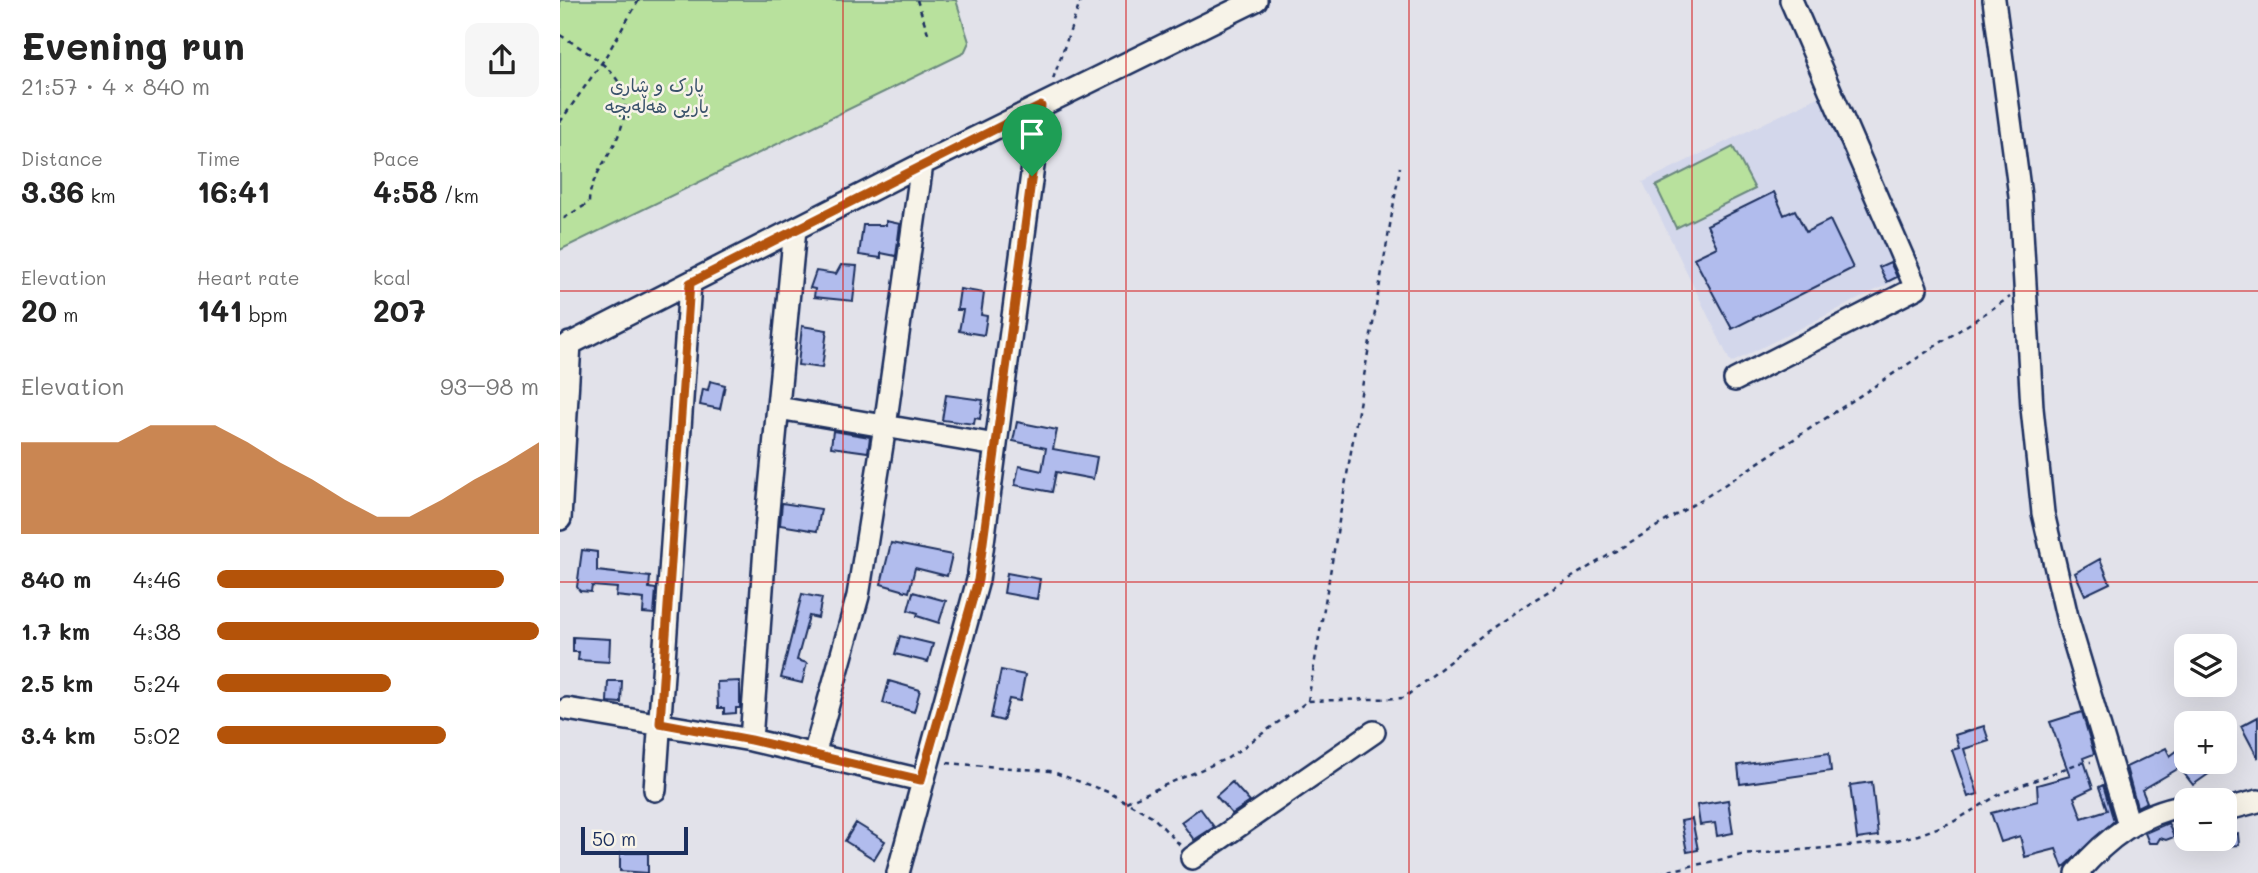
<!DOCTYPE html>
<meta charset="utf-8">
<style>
:root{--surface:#fff;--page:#f6f6f6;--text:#222;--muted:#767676;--accent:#b45309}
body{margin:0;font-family:Mali,"Playpen Sans Arabic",sans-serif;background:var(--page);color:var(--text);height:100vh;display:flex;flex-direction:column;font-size:26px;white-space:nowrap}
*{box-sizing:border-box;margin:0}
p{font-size:23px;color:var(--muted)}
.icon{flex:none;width:38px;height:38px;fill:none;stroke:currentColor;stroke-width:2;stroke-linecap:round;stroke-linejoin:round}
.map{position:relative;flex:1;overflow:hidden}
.side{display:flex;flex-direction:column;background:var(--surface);width:560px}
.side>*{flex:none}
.controls{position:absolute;left:1614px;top:634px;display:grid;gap:14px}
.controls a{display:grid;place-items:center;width:63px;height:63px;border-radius:14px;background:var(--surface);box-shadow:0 7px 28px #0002;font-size:35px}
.scale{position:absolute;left:21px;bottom:18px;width:107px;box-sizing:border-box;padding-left:7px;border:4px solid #1b2f5e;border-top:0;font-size:19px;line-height:24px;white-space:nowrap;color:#1b2f5e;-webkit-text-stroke:5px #f7f3e8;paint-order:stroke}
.pin{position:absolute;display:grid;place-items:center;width:60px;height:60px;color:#fff;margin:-72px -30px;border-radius:50% 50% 50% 0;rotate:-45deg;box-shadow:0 0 7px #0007}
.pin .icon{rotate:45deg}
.round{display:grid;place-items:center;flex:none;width:74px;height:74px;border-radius:14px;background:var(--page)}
.overview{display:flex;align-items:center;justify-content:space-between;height:119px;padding:0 21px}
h1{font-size:38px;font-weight:700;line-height:52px}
.metrics{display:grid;grid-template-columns:repeat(3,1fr);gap:10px;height:119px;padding:7px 21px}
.metrics div{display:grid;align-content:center}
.metrics b{font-size:30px;font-weight:700}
.metrics small{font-size:19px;font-weight:400}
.metrics p{font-size:19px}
.chart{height:196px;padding:14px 21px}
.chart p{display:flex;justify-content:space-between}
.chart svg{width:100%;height:126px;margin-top:7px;fill:var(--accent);opacity:.7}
ul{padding:0 21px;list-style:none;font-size:23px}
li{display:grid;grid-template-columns:112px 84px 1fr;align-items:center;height:52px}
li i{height:18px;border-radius:9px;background:var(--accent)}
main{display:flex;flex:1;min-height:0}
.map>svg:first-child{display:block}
.built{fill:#d3d7eb}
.green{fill:#b8e19d;stroke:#6a887e;stroke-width:2}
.building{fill:#b1bced;stroke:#1b2f5e;stroke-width:2}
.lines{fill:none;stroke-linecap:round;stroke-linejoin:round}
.minor-casing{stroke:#1b2f5e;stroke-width:26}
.path{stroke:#1b2f5e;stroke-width:2.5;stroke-dasharray:5 5;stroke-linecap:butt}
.minor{stroke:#f7f3e8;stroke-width:21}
.route-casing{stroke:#fff;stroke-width:14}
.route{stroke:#b45309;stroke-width:9}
.grid{fill:none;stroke:#d62828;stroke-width:2;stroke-opacity:0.55}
.labels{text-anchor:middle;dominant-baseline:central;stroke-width:5;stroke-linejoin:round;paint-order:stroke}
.park-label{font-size:18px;fill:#3a536b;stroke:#f7f3e8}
</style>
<main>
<section class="side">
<div class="overview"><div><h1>Evening run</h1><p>21:57 · 4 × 840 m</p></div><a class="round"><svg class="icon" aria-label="share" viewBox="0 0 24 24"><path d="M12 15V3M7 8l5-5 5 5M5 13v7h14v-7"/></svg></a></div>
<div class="metrics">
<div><p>Distance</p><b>3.36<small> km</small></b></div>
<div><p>Time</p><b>16:41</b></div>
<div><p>Pace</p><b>4:58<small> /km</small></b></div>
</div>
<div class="metrics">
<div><p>Elevation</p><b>20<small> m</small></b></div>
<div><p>Heart rate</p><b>141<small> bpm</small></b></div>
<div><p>kcal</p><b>207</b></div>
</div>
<div class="chart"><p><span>Elevation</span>93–98 m</p>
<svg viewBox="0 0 160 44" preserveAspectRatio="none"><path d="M0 44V12L10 12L20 12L30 12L40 6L50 6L60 6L70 12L80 19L90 25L100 32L110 38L120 38L130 32L140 25L150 19L160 12V44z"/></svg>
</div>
<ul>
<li><b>840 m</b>4:46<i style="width:89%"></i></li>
<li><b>1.7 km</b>4:38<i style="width:100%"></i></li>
<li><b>2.5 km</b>5:24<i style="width:54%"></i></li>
<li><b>3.4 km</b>5:02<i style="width:71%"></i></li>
</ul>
</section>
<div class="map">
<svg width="1698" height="873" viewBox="0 0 1698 873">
<rect width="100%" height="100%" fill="#e2e2ea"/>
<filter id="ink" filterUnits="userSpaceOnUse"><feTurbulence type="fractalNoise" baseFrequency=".0143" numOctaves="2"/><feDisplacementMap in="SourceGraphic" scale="14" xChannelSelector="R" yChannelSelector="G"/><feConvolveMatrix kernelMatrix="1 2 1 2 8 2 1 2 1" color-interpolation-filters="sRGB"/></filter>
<g filter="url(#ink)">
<path class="built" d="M1262,95L1342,277L1171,363L1083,182Z"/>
<path class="green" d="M0,0H396L409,42L404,53L0,250Z
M1173,147L1195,189L1116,228L1096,186Z"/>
<path class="building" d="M1214,192L1224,215L1235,210L1246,232L1270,220L1293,268L1172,329L1134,258L1157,247L1147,225Z
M326,221L340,224L336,256L321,253V258L299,255L303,225H326Z
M1330,262L1337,277L1327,282L1319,267Z
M281,265L297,266L293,301L254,297L255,289L250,288L256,271L276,274Z
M400,289L424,293L421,315L427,316L424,335L399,331L403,310H397Z
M242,326L267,330L262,368L238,365Z
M150,381L165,385L160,409L140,405L143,389L148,390Z
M386,395L423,400L420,419L415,418L414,424L382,420Z
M457,422L497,430L493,449L537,457L533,479L496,472L492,492L455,485L459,466L482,471L486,448L453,441Z
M273,431L310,437L308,452L271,447Z
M222,503L261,509L257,531L220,525Z
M331,543L392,555L387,576L355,568L349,592L321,584Z
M22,550L37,552V571L90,577L89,588L96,589L94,614L83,613L84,599L56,596L57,588L32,586L31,592L20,591L17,587Z
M1540,559L1550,583L1525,595L1515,573Z
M447,573L480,579L477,599L444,593Z
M353,592L386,601L379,623L357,616L358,613L348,610Z
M242,594L262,598L258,618L249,616L237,660L247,663L242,683L221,678Z
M340,636L373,644L368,662L335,654Z
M13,637L50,639L49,662L18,660L19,652H13Z
M441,670L465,675L460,701L449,699L443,721L431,718Z
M48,681H62L61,703L47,702Z
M180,681V708H176V713L164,714V708H158L157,682Z
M329,681L360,690L354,712L323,703Z
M1522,712L1534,754L1523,758L1533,788L1514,797L1522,818L1547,810L1539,787L1543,785L1554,821L1503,868L1496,849L1465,857L1460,836L1441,842L1431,813L1478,801L1477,785L1510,776L1490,722Z
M1698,717V758L1681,726Z
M1424,726L1429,741L1404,749L1418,794L1408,797L1392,750L1399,748L1395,735Z
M1626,744V764L1582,790L1587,802L1577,807L1566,767L1606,748L1610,756Z
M1269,753L1271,771L1180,784L1178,765Z
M1639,761H1667L1633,785L1623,772Z
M672,782L690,802L672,814L656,796Z
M1312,782L1318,836L1297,839L1290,785Z
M1168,800L1173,833L1157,836L1155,823L1140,825L1137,805Z
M640,808L654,827L634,840L621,822Z
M1132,819L1138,850L1127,852L1121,821Z
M296,823L325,841L314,859L285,841Z
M1608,823L1614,837L1606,840L1600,838L1597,843H1589L1585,833Z
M1664,834H1678L1679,845L1664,846Z
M60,853H88V873L60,871Z"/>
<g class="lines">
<g class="minor-casing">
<path id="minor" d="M1434,0L1460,196L1472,408L1483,513L1508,621L1569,825
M0,349L362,164L696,0
M1175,380L1356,288L1231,0
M218,408L436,445
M0,519L10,343
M7,709L191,740L361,780
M191,740L207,520L235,229
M254,755L298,596L325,426L362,164
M95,790L130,283
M1664,810L1698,801
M632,858L814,732
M338,873L418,580L481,106
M1517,873C1547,838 1579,813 1626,805"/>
</g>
<path class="path" d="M357,0L368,33
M0,35C52,67 87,88 49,154C40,170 29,184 29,203L4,218L0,216
M493,79L521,0
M0,122L43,61L79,0
M748,701L840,167
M387,763L490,771L548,792L592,816L620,845
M566,802L668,758L748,701L844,698L925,633L964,606L1149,495L1450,297
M1099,873L1182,855L1323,843L1358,835L1393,822L1440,794L1519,763L1531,762"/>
<use href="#minor" class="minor"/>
</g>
</g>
<g class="lines" filter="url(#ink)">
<g class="route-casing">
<path id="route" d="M481,106L418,580L361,780L191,740L100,723L130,283Z"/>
</g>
<use href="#route" class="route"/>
</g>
<path class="grid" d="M283,0V873M566,0V873M849,0V873M1132,0V873M1415,0V873M0,291H1698M0,582H1698"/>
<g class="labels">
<g class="park-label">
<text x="97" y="85">پارک و شاری<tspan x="97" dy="21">یاریی ھەڵەبجە</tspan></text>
</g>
</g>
</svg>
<div class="controls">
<a><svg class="icon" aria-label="layers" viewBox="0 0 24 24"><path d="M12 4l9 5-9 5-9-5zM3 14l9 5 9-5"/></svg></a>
<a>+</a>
<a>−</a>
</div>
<div class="scale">50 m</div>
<div class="pin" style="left:472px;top:176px;background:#1e9e55"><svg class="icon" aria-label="arrive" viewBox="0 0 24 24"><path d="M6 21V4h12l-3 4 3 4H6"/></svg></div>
</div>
</main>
